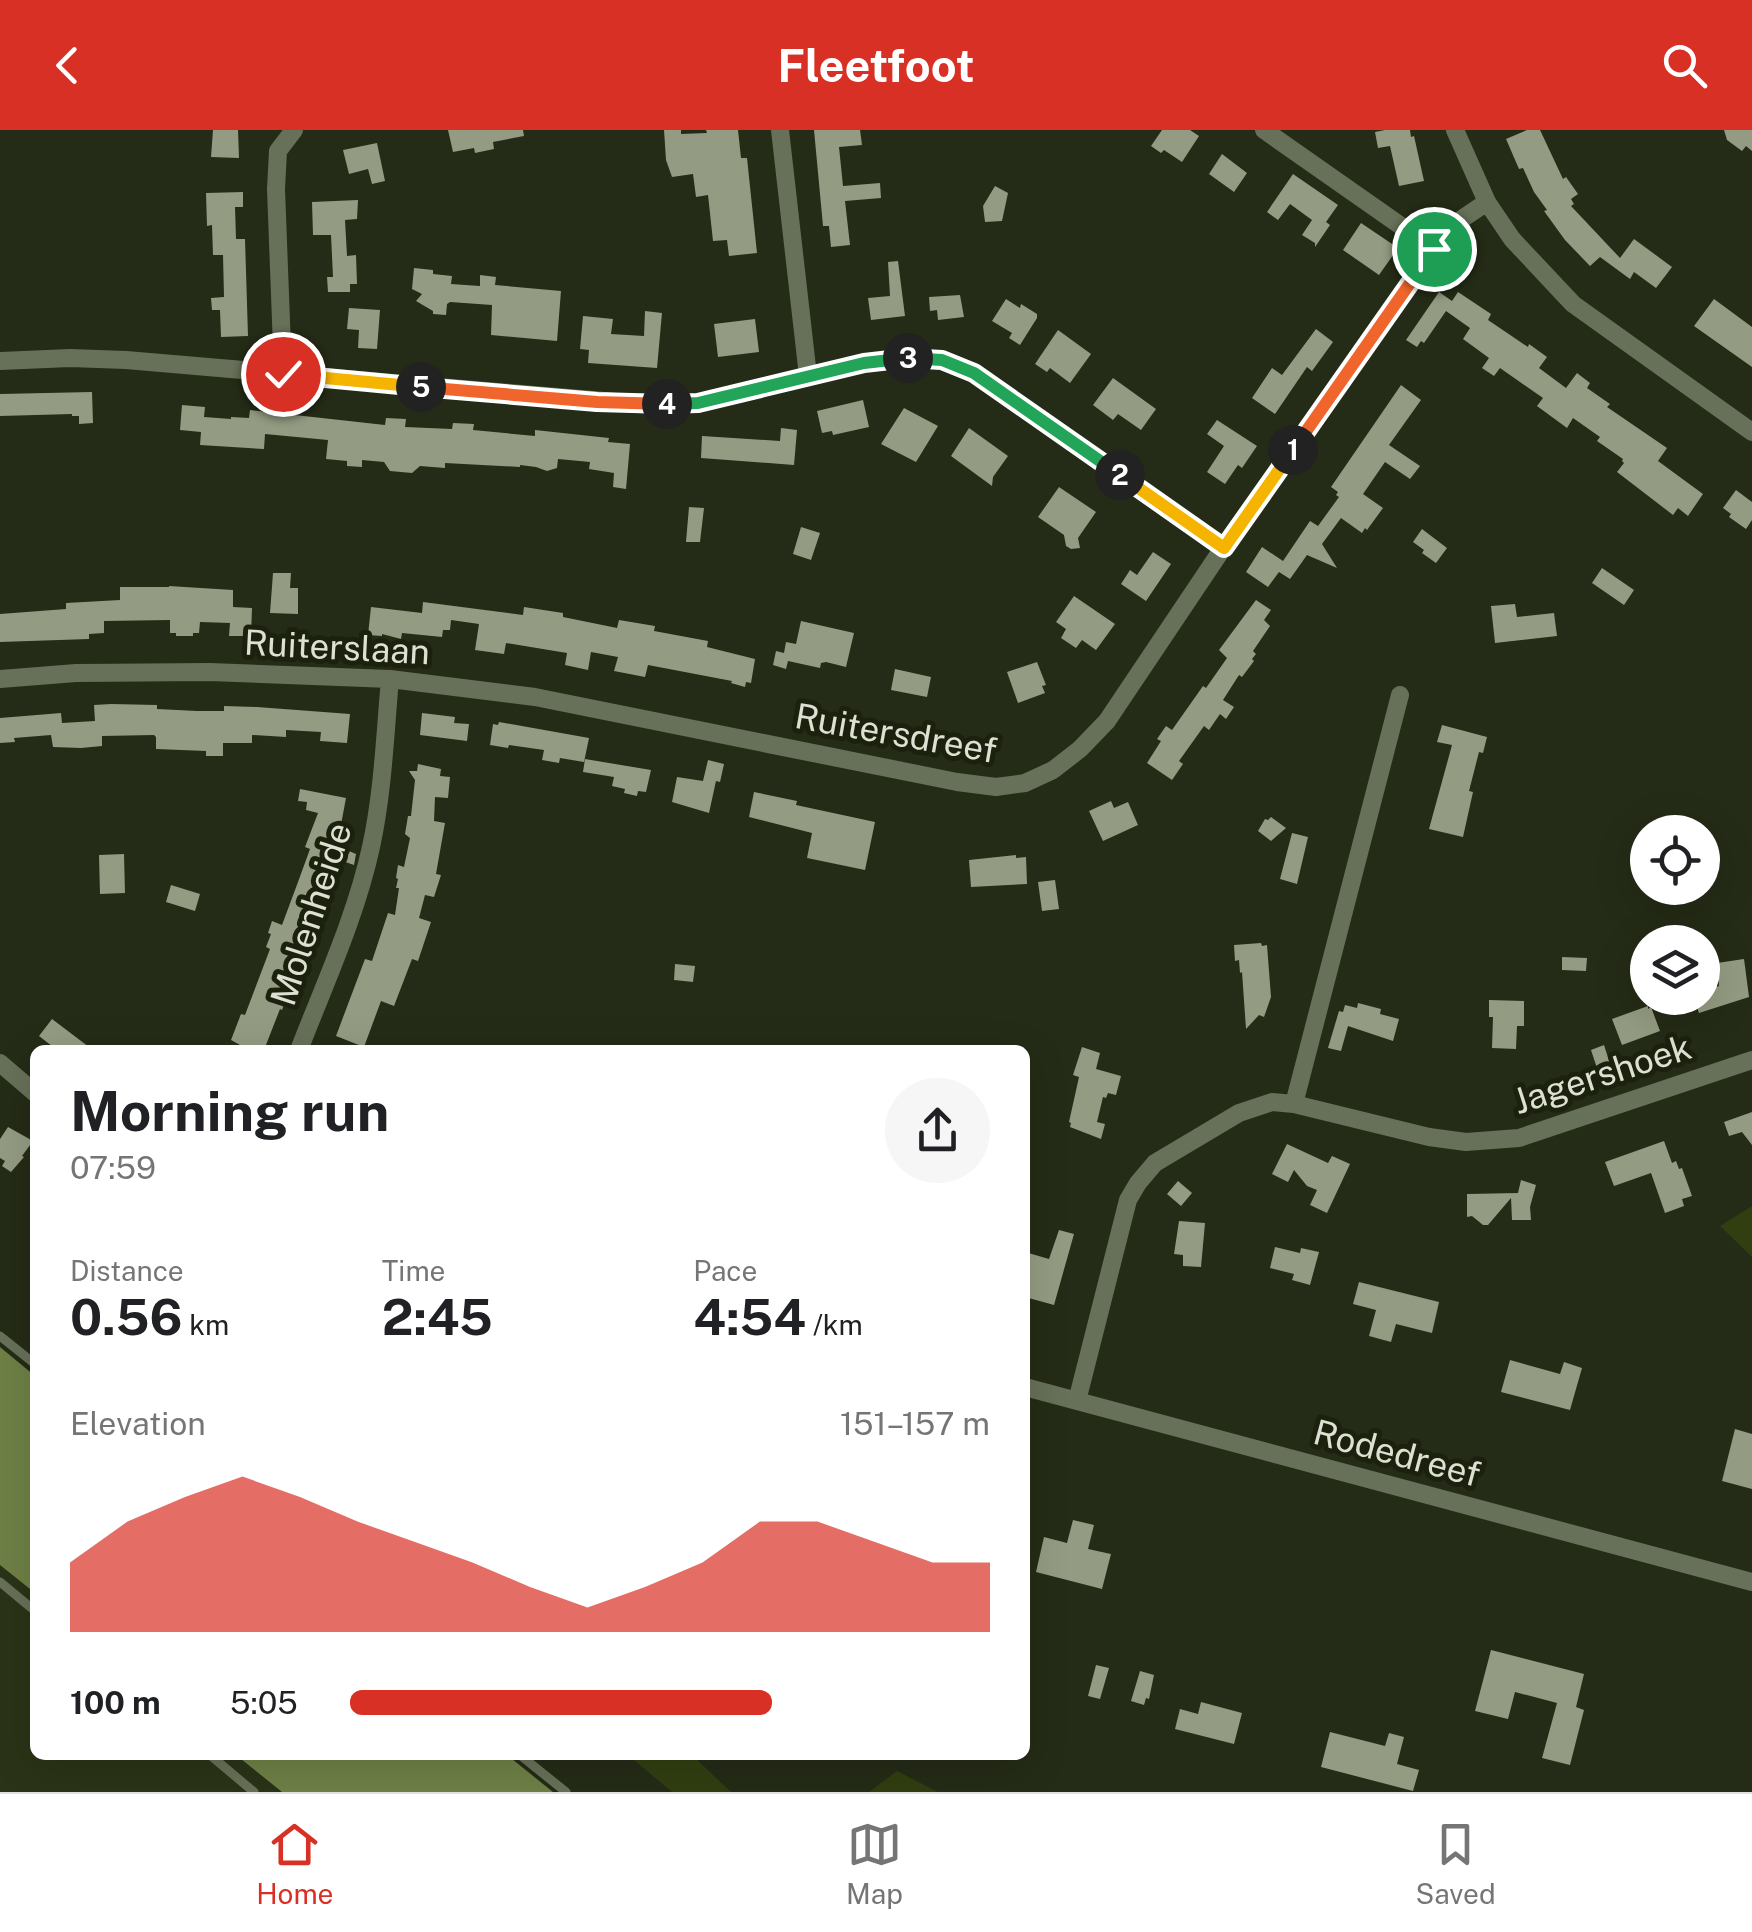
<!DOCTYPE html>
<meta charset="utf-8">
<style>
:root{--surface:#fff;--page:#f6f6f6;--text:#202124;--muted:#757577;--line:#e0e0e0;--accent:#d93025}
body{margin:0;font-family:"Public Sans",sans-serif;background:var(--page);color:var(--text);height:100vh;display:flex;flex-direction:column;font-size:38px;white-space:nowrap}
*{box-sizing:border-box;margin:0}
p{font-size:32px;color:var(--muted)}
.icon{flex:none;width:55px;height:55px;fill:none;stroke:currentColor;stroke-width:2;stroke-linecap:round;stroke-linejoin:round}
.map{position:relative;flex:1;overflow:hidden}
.details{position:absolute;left:30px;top:915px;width:1000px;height:715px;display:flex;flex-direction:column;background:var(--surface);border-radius:15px;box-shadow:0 10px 40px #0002}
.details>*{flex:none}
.fabs{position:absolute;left:1630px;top:685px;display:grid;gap:20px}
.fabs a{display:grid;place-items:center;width:90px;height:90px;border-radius:50%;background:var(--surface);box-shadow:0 10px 40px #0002;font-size:50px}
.pin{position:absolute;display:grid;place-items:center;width:85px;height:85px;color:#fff;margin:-42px;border:5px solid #fff;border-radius:50%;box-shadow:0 2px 10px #0007}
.km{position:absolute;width:50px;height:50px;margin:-25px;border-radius:50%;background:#222;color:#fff;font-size:28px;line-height:50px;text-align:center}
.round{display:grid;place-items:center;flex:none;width:105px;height:105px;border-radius:52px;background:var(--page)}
.summary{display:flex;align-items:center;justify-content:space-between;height:170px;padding:0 40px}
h1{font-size:55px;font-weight:700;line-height:75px}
.stats{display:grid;grid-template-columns:repeat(3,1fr);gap:15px;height:170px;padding:10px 40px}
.stats div{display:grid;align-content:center}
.stats b{font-size:50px;font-weight:700}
.stats small{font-size:28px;font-weight:400}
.stats p{font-size:28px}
.chart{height:280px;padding:20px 40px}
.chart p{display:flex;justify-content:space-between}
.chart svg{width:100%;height:180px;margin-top:10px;fill:var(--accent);opacity:.7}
ul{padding:0 40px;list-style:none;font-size:32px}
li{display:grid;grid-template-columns:160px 120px 1fr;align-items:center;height:75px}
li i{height:25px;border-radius:12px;background:var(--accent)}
header{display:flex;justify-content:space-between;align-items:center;height:130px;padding:0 40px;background:var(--accent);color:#fff;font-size:45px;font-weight:700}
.tabs{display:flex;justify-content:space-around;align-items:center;height:140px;border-top:2px solid var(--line);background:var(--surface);font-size:28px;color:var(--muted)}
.tabs a{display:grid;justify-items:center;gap:5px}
.tabs .on{color:var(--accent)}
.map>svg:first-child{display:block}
.built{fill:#2a3317}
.green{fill:#313e10}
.water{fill:#6e8046}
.building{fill:#939c82}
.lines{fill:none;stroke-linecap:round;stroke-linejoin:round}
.lane{stroke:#677058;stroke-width:9}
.street{stroke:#677058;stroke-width:18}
.split-1-casing{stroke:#fff;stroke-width:20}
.split-2-casing{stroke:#fff;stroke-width:20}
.split-3-casing{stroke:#fff;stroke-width:20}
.split-4-casing{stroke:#fff;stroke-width:20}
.split-5-casing{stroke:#fff;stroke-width:20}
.split-6-casing{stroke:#fff;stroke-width:20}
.split-1{stroke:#f0652b;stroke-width:12}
.split-2{stroke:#f5b400;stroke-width:12}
.split-3{stroke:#22a559;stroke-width:12}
.split-4{stroke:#22a559;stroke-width:12}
.split-5{stroke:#f0652b;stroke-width:12}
.split-6{stroke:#f5b400;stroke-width:12}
.labels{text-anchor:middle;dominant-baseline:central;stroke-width:10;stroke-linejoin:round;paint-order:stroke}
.street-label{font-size:35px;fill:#dce1d3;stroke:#1b210c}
</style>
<header><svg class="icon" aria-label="back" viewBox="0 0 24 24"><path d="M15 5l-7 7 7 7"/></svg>Fleetfoot<svg class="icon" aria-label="search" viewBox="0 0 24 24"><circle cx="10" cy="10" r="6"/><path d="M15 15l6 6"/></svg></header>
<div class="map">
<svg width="1752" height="1662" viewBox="0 0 1752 1662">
<rect width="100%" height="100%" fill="#242b16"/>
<path class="built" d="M0,1435L35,1463V1625H236L282,1662H0Z"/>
<path class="green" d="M1752,1076V1127L1720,1096Z
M628,1625H692L731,1662H672Z
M897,1641L938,1662H869Z"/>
<path class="water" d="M0,1217L35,1246V1463L0,1435Z
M236,1625H507L553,1662H282Z"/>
<path class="building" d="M213,0H238L239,28L211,27Z
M448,0H523L524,6L493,12L494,19L475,23L474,18L453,22Z
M664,0H681V4L707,3L706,0H738L741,28H747L757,123L729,126L727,110L713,111L708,65L696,67L693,44L672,47L666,30Z
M814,0H860L862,15L839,17L843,56L880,53L881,68L845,71L850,115L831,117L829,96H823Z
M1162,0H1190L1199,6L1182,32L1164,20L1161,23L1151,16Z
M1385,0H1410L1411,7L1414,6L1424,51L1399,56L1390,16L1378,18L1375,2Z
M1527,0H1540L1563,49L1566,47L1578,64L1571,69L1574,74L1571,76L1620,128L1634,109L1672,137L1656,158L1634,142L1630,149L1600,127L1590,136L1565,110L1544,81L1547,80L1534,62L1523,38L1519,39L1506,9Z
M1724,0H1752V21L1746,16L1742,21L1727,10Z
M377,13L385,51L372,54L368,39L349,44L343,20Z
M1222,24L1247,43L1234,62L1209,44Z
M1293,44L1338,75L1326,92L1330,95L1315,117V113L1302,105L1312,90L1290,74L1278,90L1267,82Z
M995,56L1008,63L1002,91L985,92L983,76Z
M243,62V77H235L236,109H245L248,206L221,207L220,180H212L211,168L224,167L223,125H213L212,95L207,96L206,63Z
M358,70L357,89L345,90L347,126L356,125L357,154H350V162H328L327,147H333L331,105H313L312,72Z
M1361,93L1398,118L1379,145L1343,120Z
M898,131L905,186L871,190L868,168L890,166L888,132Z
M414,138L433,140V144L452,146L451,154L480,156V145L496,147L495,155L561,161L557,211L491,205L492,175L450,172L447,174L446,185L433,184V181L416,171L422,164L412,159Z
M1439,162L1452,171L1458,162L1491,184L1488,190L1528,217L1529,214L1547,227L1539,238L1566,258L1577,243L1590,253L1587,258L1610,274L1607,277L1667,318L1658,331L1703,364L1688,386L1678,378L1673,385L1617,342L1624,333L1622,331L1623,329L1597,311L1600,307L1573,288L1567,298L1537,276L1543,268L1500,238L1494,246L1482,238L1489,228L1463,209L1470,198L1446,181L1424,213L1421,211L1417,217L1406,210Z
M960,165L964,187L938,190L937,180L930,181L929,167Z
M1006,169L1020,178L1021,174L1037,184V188L1020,215L1009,208L1012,203L992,191Z
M1714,169L1752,197V237L1694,196Z
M349,178L380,180L377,219L358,218L359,200L347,199Z
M645,181L662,183L657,238L588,233L589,220L580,219L583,186L613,189L611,204L644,206Z
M755,189L759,222L718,227L714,194Z
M1316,199L1333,212L1312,241L1307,237L1275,284L1252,268L1272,238L1282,245Z
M1058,200L1091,224L1070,253L1050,238L1047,242L1035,234Z
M1113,248L1156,279L1141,300L1118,284L1113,290L1093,275Z
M1401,255L1421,270L1389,315L1420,336L1410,349L1385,332L1363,364L1383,378L1367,400L1365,398L1362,403L1341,388L1322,414L1337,438L1307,425L1290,449L1279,442L1268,457L1246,442L1262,417L1283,431L1310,391L1318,396L1339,367L1336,365L1338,362L1331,357Z
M92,262L93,293L79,294V286H72V284L0,286V264Z
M863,270L869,297L833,305L832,301L822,303L817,281Z
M182,275L205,277L204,287L231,289V287L249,288L250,280L385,295L386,288L406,289L405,297L452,299L453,293L474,294L473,300L535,306V300L609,308L608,312L630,314L626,359L613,357L614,343L589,339L590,332L558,329L557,338L547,341L536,337L520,335V337L445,333V338L420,336L412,343L390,341L384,332L362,330V337L347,336V331L326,329L328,310L265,304L264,319L200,315L201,302L180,300Z
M904,278L938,296L916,332L881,314Z
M1217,290L1257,316L1242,338L1238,335L1225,354L1207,342L1224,316L1207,304Z
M781,298L797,300L794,335L701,328L702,306L780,311Z
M969,298L1008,326L993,347L992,356L951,326Z
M1059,357L1096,382L1078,408L1080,418L1071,419L1066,416L1064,405L1038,387Z
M1736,360L1752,372V390L1746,399L1729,387L1731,384L1723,378Z
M689,377L704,378L700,412H686Z
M801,397L820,403L811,430L793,424Z
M1422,399L1447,418L1436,433L1422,423L1424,420L1413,412Z
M1153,422L1171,434L1146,471L1121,454L1130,440L1137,445Z
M1602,438L1634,460L1624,475L1592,453Z
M273,443H291L290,458H298V484L270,483Z
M169,456L233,460V477L252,478L251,506H229L230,493L200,492L199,503H193V506H176V503H170V490L104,491V503L89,504V509L0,512V484L66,479V473L120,470V457H169Z
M1074,466L1115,494L1096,520L1082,510L1076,518L1061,508L1066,499L1056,492Z
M1256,470L1271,480L1264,490L1270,496L1253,521L1256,524L1252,529L1254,531L1242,547L1239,545L1223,570L1234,577L1226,589L1220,584L1209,600L1204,596L1179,631L1183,634L1172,650L1147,633L1161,611L1157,609L1166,596L1172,600L1203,556L1206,558L1227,528L1219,520Z
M423,472L523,485L524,477L563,483V487L617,498L619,490L655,496L654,501L708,511L707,517L755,529L751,553L746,552L745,557L731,553L732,551L648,535L645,547L614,541L618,527L591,522L588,540L565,535L567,523L506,513L504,524L475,520L479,494L451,490L450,500H443L442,507L402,503L401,509L382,504V506L368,505L371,477L422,483Z
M1515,474L1517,487L1554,483L1557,506L1495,513L1491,476Z
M801,491L854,503L846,537L826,532L821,533L820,538L788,531L786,539L773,535L776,521L784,523L786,512L796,514Z
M1037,532L1046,555L1042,556L1045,563L1018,573L1007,542Z
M895,539L931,547L927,567L891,560Z
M111,574L157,575V579L197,581H224V576L257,577L350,584L347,613L320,611L321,602L286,600V607L252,605V613H223V626H206V621L156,619V607L154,605L102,606V616L81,618L53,617L51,605L14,608L15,612L0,613V588L61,583L62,593L95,591L94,575Z
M422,583L455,587L454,593L469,594L467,611L420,605Z
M499,592L589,608L584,632L560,628L559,633L542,630L544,620L509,615L508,618L490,615L493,594L498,595Z
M1442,595L1487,607L1483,623L1479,622L1469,661L1473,662L1463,707L1429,699L1452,615L1437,612Z
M585,629L651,640L646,662L638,661L637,666L624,663L625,659L612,656L614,647L583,642Z
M708,630L724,634L720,652L716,651L709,683L672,672L677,647L703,651Z
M418,634L441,639L440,646L450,647L448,668L435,667L434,691L445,693L436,744L441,745L434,767L425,765L419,788L431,792L418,831L412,829L394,876L381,871L364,917L336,906L365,829L372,831L388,783L395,785L399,758H396L398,749L396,748L398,735L404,737L410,708L405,704L408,686H411L415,650L409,641H417Z
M300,659L346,668L337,716L356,724L354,735L334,728L314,785L301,815L298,814L285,849L292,852L282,880L280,879L264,920H249L231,910L241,884L245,885L270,819L266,817L271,804L268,803L272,791L282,795L298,752L310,719L305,717L318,683L306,680L307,672L298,671Z
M754,662L797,671L796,675L875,692L865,740L807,728L812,703L749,687Z
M1111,671L1114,678L1128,672L1138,695L1103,711L1089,681Z
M1271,687L1286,698L1271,711L1258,701L1265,689L1268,690Z
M1292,703L1308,707L1297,754L1280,749Z
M124,724L125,763L100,764L99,725Z
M1016,725V728L1026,727L1027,754L971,757L969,730Z
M1055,750L1059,779L1042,781L1038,752Z
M171,755L200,764L195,781L166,772Z
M1261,813L1262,816L1267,815L1271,867L1264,887L1259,885L1246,899L1242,842L1240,843L1239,830L1235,831L1234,815Z
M1562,827L1587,828L1586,841L1562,840Z
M1744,829L1749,867L1699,883L1694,868H1702V862L1719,856L1717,833Z
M675,834L695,836L693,852L674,850Z
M1489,870L1524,871V896H1517L1516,919L1492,918L1493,887H1489Z
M1358,873L1381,879L1380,884L1399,889L1393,911L1348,896L1341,921L1328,918L1339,881L1343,882L1345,875L1357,878Z
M1648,876V879L1651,877L1660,901L1622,915L1612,889Z
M52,889L93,920H57L39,906Z
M1604,915L1612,940L1599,944L1591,920Z
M1082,917L1100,923L1096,939L1121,946L1116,965L1108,963L1106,968L1103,967L1097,992L1105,994L1101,1009L1070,997L1071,993L1069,992L1079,947L1073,945Z
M1752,982V1015L1742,1002L1729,1006L1724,992Z
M8,997L33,1011L22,1026L24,1027L11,1042L2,1036L5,1031L0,1028V1009Z
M1664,1011L1672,1033L1676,1031L1679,1039L1682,1038L1692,1066L1682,1069L1684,1076L1665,1083L1651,1043L1614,1056L1605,1032Z
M1287,1014L1328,1033L1332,1026L1350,1034L1327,1083L1310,1075L1317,1060L1307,1056L1294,1040L1288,1052L1272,1044Z
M1521,1050L1536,1055L1530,1077L1531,1090H1512L1511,1068L1488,1095H1483L1472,1086L1467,1087V1064L1518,1063Z
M1178,1051L1192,1063L1181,1076L1167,1064Z
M1179,1091L1205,1093L1201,1137L1183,1136V1125L1174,1124Z
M1059,1100L1074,1104L1054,1175L1025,1167V1122L1049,1129Z
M1275,1117L1300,1123L1301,1118L1319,1122L1310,1155L1292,1150L1294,1144L1270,1138Z
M1359,1152L1439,1172L1432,1203L1396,1194L1391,1212L1369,1206L1376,1180L1353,1174Z
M1510,1230L1560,1244L1564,1232L1582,1238L1570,1280L1501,1262Z
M1735,1299L1752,1304V1359L1722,1351Z
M1073,1390L1094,1395L1088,1419L1111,1424L1102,1459L1036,1442L1044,1407L1067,1413Z
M1491,1520L1584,1544L1576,1577L1584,1580L1570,1635L1542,1628L1557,1573L1515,1562L1508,1589L1475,1581Z
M1096,1535L1109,1538L1100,1569L1088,1566Z
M1140,1541L1154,1545L1149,1569L1146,1568L1144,1575L1131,1571Z
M1201,1572L1242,1583L1234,1614L1175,1599L1180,1579L1198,1584Z
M1330,1602L1385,1616L1389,1603L1404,1607L1397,1634L1419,1640L1413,1661L1321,1637Z"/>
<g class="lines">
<path class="lane" d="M0,1206L35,1234
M0,1452L35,1481
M210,1625L254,1662
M520,1625L566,1662"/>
<path class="street" d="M780,0L808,246
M1264,0L1434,119
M1455,0L1487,72L1512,109L1573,174L1752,302
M0,231L70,228L126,230L651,275L699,273L864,233L911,228L942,231L973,243L1223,418
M283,244L276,59L278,21L294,0
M0,549L76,543L210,542L390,549L535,567L957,652L996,657L1025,653L1053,640L1080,619L1107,591L1223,418L1434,119L1450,97L1487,72
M299,920C325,853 356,786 371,717C383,662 385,605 390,549
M0,933L35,963
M1294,974L1400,565
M1025,1257L1752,1452
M1077,1271L1128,1070L1138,1053L1155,1033L1239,983L1272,972L1294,974L1429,1007L1466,1012L1519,1008L1752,930"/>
</g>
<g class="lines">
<g class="split-1-casing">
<path id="split-1" d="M1293,320L1434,119"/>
</g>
<g class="split-2-casing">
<path id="split-2" d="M1120,345L1224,418L1293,320"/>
</g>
<g class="split-3-casing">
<path id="split-3" d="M908,228L942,230L974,243L1120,345"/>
</g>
<g class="split-4-casing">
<path id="split-4" d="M667,274L698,273L864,233L908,228"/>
</g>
<g class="split-5-casing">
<path id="split-5" d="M421,257L597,272L667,274"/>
</g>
<g class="split-6-casing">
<path id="split-6" d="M283,244L421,257"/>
</g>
<use href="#split-1" class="split-1"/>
<use href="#split-2" class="split-2"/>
<use href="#split-3" class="split-3"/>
<use href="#split-4" class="split-4"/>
<use href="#split-5" class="split-5"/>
<use href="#split-6" class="split-6"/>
</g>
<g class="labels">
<g class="street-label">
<text transform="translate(337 517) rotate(3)">Ruiterslaan</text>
<text transform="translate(896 603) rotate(10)">Ruitersdreef</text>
<text transform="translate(311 784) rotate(-72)">Molenheide</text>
<text transform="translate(1602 944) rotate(-18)">Jagershoek</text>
<text transform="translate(1397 1323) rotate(15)">Rodedreef</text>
</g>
</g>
</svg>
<div class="fabs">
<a><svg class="icon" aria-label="locate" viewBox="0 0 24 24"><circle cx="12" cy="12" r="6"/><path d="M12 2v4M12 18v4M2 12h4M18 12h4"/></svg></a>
<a><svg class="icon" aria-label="layers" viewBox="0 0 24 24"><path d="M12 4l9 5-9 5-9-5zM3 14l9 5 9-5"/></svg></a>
</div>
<div class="pin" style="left:1434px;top:119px;background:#1e9e55"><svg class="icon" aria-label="arrive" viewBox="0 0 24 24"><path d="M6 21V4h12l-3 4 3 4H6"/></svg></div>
<div class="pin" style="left:283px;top:244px;background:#d93025"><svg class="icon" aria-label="check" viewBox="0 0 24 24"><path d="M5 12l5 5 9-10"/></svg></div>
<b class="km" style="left:1293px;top:320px">1</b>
<b class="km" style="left:1120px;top:345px">2</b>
<b class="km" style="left:908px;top:228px">3</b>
<b class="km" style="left:667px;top:274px">4</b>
<b class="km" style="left:421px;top:257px">5</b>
<section class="details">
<div class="summary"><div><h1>Morning run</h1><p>07:59</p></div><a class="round"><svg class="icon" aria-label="share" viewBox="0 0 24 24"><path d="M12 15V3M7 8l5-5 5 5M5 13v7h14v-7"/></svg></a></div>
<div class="stats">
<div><p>Distance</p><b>0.56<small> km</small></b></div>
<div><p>Time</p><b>2:45</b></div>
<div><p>Pace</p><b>4:54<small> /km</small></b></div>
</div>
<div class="chart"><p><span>Elevation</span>151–157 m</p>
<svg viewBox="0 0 160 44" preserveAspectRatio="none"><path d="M0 44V27L10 17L20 11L30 6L40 11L50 17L60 22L70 27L80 33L90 38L100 33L110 27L120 17L130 17L140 22L150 27L160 27V44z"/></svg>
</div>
<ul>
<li><b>100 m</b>5:05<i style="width:66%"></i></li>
</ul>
</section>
</div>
<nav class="tabs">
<a class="on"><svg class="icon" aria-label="home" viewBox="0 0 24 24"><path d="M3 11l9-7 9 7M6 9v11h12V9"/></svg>Home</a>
<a><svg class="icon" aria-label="map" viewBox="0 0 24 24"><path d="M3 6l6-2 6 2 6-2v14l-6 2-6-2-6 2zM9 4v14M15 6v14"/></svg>Map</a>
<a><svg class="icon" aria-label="saved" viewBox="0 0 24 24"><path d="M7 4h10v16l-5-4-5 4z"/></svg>Saved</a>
</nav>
